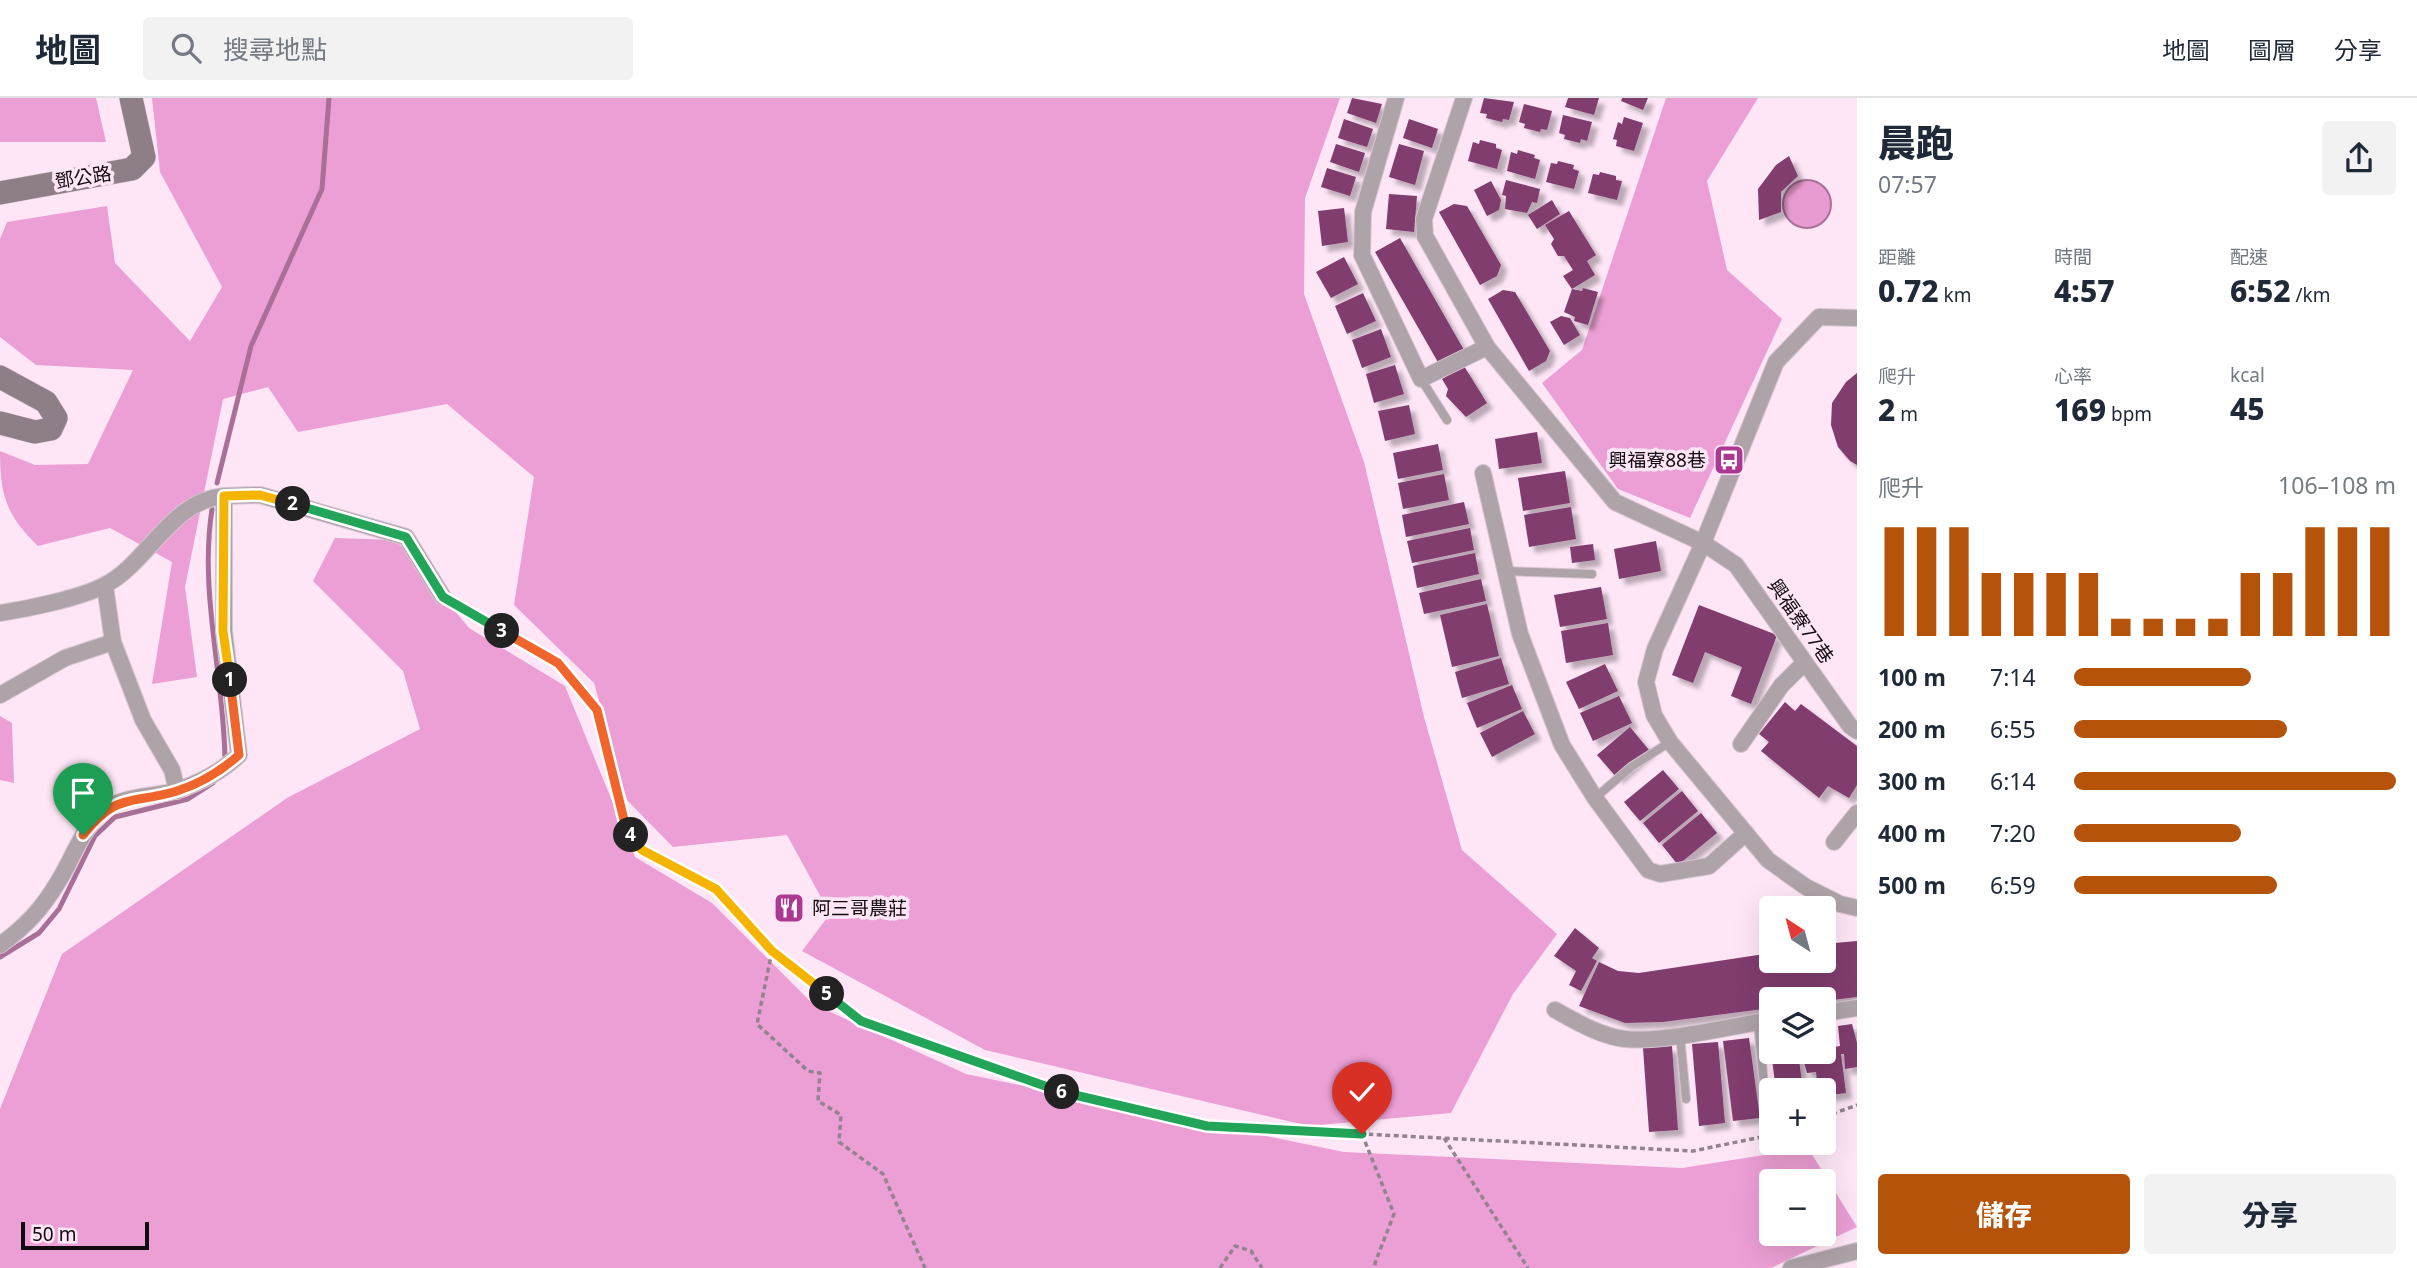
<!DOCTYPE html>
<html lang="zh-TW">
<meta charset="utf-8">
<style>
:root{--surface:#fff;--page:#f2f2f3;--text:#1f2937;--muted:#747a83;--line:#e0e1e3;--accent:#b45309}
body{margin:0;font-family:"Noto Sans","Noto Sans TC",sans-serif;background:var(--page);color:var(--text);height:100vh;display:flex;flex-direction:column;font-size:26px;white-space:nowrap}
*{box-sizing:border-box;margin:0}
p{font-size:23px;color:var(--muted)}
.icon{flex:none;width:38px;height:38px;fill:none;stroke:currentColor;stroke-width:2;stroke-linecap:round;stroke-linejoin:round}
.map{position:relative;flex:1;overflow:hidden}
.side{display:flex;flex-direction:column;background:var(--surface);width:560px}
.side>*{flex:none}
.needle{width:46px;rotate:324deg}
.fabs{position:absolute;left:1759px;top:798px;display:grid;gap:14px}
.fabs a{display:grid;place-items:center;width:77px;height:77px;border-radius:7px;background:var(--surface);box-shadow:0 7px 28px #0002;font-size:35px}
.scale{position:absolute;left:21px;bottom:18px;width:128px;box-sizing:border-box;padding-left:7px;border:4px solid #110a0f;border-top:0;font-size:19px;line-height:24px;white-space:nowrap;color:#110a0f;-webkit-text-stroke:5px #fee6f6;paint-order:stroke}
.pin{position:absolute;display:grid;place-items:center;width:60px;height:60px;color:#fff;margin:-72px -30px;border-radius:50% 50% 50% 0;rotate:-45deg;box-shadow:0 0 7px #0007}
.pin .icon{rotate:45deg}
.km{position:absolute;width:35px;height:35px;margin:-18px;border-radius:50%;background:#222;color:#fff;font-size:19px;line-height:35px;text-align:center}
.round{display:grid;place-items:center;flex:none;width:74px;height:74px;border-radius:7px;background:var(--page)}
.head{display:flex;align-items:center;justify-content:space-between;height:119px;padding:0 21px}
h1{font-size:38px;font-weight:800;line-height:52px}
.stats{display:grid;grid-template-columns:repeat(3,1fr);gap:10px;height:119px;padding:7px 21px}
.stats div{display:grid;align-content:center}
.stats b{font-size:30px;font-weight:800}
.stats small{font-size:19px;font-weight:400}
.stats p{font-size:19px}
.chart{height:196px;padding:14px 21px}
.chart p{display:flex;justify-content:space-between}
.chart svg{width:100%;height:126px;margin-top:7px;stroke:var(--accent);stroke-width:6}
.button{display:flex;gap:14px;margin-top:auto;padding:14px 21px}
.button a{flex:1;height:80px;border-radius:7px;background:var(--accent);color:#fff;font-size:28px;font-weight:800;line-height:80px;text-align:center}
.button a+a{background:var(--page);color:var(--text)}
ul{padding:0 21px;list-style:none;font-size:23px}
li{display:grid;grid-template-columns:112px 84px 1fr;align-items:center;height:52px}
li i{height:18px;border-radius:9px;background:var(--accent)}
header{display:flex;align-items:center;gap:42px;box-sizing:border-box;height:98px;padding:0 35px;background:var(--surface);border-bottom:2px solid var(--line)}
header strong{font-size:33px}
nav{display:flex;gap:38px;margin-inline-start:auto;font-size:24px}
.search{width:490px;height:63px;background:var(--page);display:flex;align-items:center;gap:18px;box-sizing:border-box;padding:0 24px;border-radius:7px;color:var(--muted);font-size:26px}
main{display:flex;flex:1;min-height:0}
.map>svg:first-child{display:block}
.forest{fill:#ec9fd5;fill-rule:evenodd}
.water{fill:#e89bd1;stroke:#a87097;stroke-width:2}
.lines{fill:none;stroke-linecap:round;stroke-linejoin:round}
.stream{stroke:#a87097;stroke-width:5}
.building{fill:#803c6e;filter:url(#shadow)}
.lane-casing{stroke:#d8c3d1;stroke-width:10}
.street-casing{stroke:#d8c3d1;stroke-width:18}
.secondary-casing{stroke:#d8c3d1;stroke-width:24}
.path{stroke:#93838e;stroke-width:3.5;stroke-dasharray:5 3.5;stroke-linecap:butt}
.lane{stroke:#ada3a9;stroke-width:8}
.street{stroke:#ada3a9;stroke-width:16}
.secondary{stroke:#8d7e88;stroke-width:23}
.split-1-casing{stroke:#fff;stroke-width:14}
.split-2-casing{stroke:#fff;stroke-width:14}
.split-3-casing{stroke:#fff;stroke-width:14}
.split-4-casing{stroke:#fff;stroke-width:14}
.split-5-casing{stroke:#fff;stroke-width:14}
.split-6-casing{stroke:#fff;stroke-width:14}
.split-7-casing{stroke:#fff;stroke-width:14}
.split-1{stroke:#f0652b;stroke-width:9}
.split-2{stroke:#f5b400;stroke-width:9}
.split-3{stroke:#22a559;stroke-width:9}
.split-4{stroke:#f0652b;stroke-width:9}
.split-5{stroke:#f5b400;stroke-width:9}
.split-6{stroke:#22a559;stroke-width:9}
.split-7{stroke:#22a559;stroke-width:9}
.labels{text-anchor:middle;dominant-baseline:central;stroke-width:7;stroke-linejoin:round;paint-order:stroke}
.street-label{font-size:19px;fill:#110a0f;stroke:#fee6f6}
.poi-label{font-size:19px;fill:#110a0f;stroke:#fee6f6;text-anchor:end}
</style>
<header>
<strong>地圖</strong>
<div class="search"><svg class="icon" aria-label="search" viewBox="0 0 24 24"><circle cx="10" cy="10" r="6"/><path d="M15 15l6 6"/></svg>搜尋地點</div>
<nav><a>地圖</a><a>圖層</a><a>分享</a></nav>
</header>
<main>
<div class="map">
<svg width="1857" height="1170" viewBox="0 0 1857 1170">
<defs>
<filter id="shadow"><feDropShadow dx="6" dy="6" stdDeviation="2" flood-color="#0004"/></filter>
</defs>
<rect width="100%" height="100%" fill="#fee6f6"/>
<path class="forest" d="M0,0H96L106,44H0Z
M152,0H1340L1305,100L1304,196L1364,364L1424,619L1462,752L1557,836L1513,896L1451,1015L1309,1028L985,952L802,853L830,816L787,737L673,749L627,702L594,585L514,507L534,379L447,306L298,334L268,289L223,301L185,489L197,579L152,586L172,464L110,430L38,448C6,417 0,397 0,353L35,367L88,366L133,272L36,267L0,239V141L7,124L107,108L115,165L190,243L222,189L160,74Z
M1666,0H1758L1707,83L1727,172L1782,221L1690,420L1618,391L1542,285L1582,252Z
M335,440L396,442L469,530L565,588L635,759L712,805L813,906L966,976L1344,1054L1682,1070L1808,1050L1857,1129L1771,1170H0V1011L62,856L287,700L420,631L403,573L313,483ZM1771,1083H1824V1136H1771Z
M0,618L12,625L14,685L0,682Z"/>
<path class="water" d="M1783 106a24 24 0 1 1 48 0a24 24 0 1 1-48 0Z"/>
<g class="lines">
<path class="stream" d="M217,385L251,248L322,91L329,0
M212,411C199,495 224,578 225,662
M0,859L39,835L59,811L95,738L115,719L188,701L213,685"/>
</g>
<path class="building" d="M1352,0L1382,6L1376,25L1347,15Z
M1484,0L1514,4L1509,22L1503,21L1502,24L1486,20L1487,16L1480,15Z
M1568,0H1599L1594,17L1565,9Z
M1622,0H1648L1643,12L1621,3Z
M1524,6L1552,13L1547,32L1541,31L1540,34L1524,30L1525,26L1519,24Z
M1563,17L1592,24L1587,43L1581,41L1580,45L1564,41L1565,37L1559,35Z
M1624,19L1643,25L1634,53L1616,48L1617,42L1613,41L1618,24L1622,26Z
M1344,21L1373,31L1367,49L1338,40Z
M1409,21L1438,31L1432,50L1403,40Z
M1480,42L1496,46V50L1502,52L1497,71L1468,63L1473,44L1479,46Z
M1336,46L1365,55L1359,74L1330,64Z
M1399,46L1424,53L1415,87L1389,79Z
M1518,52L1535,57L1534,60L1540,62L1535,81L1507,73L1511,54L1517,56Z
M1789,58L1798,78L1781,94V114L1759,122L1758,91L1776,67Z
M1558,63L1574,67L1573,71L1579,73L1574,91L1546,84L1551,65L1557,66Z
M1327,70L1356,79L1350,98L1321,89Z
M1600,74L1616,78V82L1622,83L1617,102L1588,95L1593,76L1599,77Z
M1506,82L1540,91L1537,105L1532,104L1527,115L1505,111L1506,98L1502,97Z
M1491,83L1501,102L1499,112L1487,118L1474,92Z
M1389,96L1417,98L1414,134L1386,131Z
M1552,102L1560,116L1537,131L1528,117Z
M1454,106L1467,108L1501,167L1497,178L1480,187L1439,114Z
M1344,110L1348,144L1322,148L1318,113Z
M1569,113L1596,157L1587,163L1595,177L1572,191L1582,193L1583,190L1598,194L1588,227L1574,223L1575,219L1564,214L1572,191L1563,178L1573,172L1564,158H1558L1551,146L1554,141L1545,127Z
M1400,140L1464,252L1439,266L1375,154Z
M1344,159L1358,186L1331,200L1316,174Z
M1503,192L1515,194L1550,253L1546,263L1529,273L1488,201Z
M1363,195L1376,223L1347,236L1335,208Z
M1561,218L1570,220L1580,237L1564,247L1550,224Z
M1381,231L1391,259L1362,270L1352,242Z
M1395,267L1404,296L1374,305L1366,276Z
M1464,268L1487,305L1466,319L1446,298L1448,291L1442,281Z
M1857,275V367L1850,363L1838,349L1831,327L1832,305L1846,284Z
M1409,307L1415,336L1385,343L1378,313Z
M1537,334L1542,365L1499,371L1495,341Z
M1438,346L1443,372L1398,381L1393,355Z
M1565,373L1570,405L1523,413L1518,380Z
M1444,376L1449,402L1403,411L1398,385Z
M1464,404L1469,426L1406,439L1402,417Z
M1571,409L1576,441L1529,449L1524,417Z
M1470,430L1474,452L1412,465L1407,443Z
M1656,443L1661,473L1619,481L1614,451Z
M1593,446L1595,462L1572,465L1570,449Z
M1475,455L1479,476L1417,490L1413,468Z
M1481,481L1486,503L1424,516L1419,495Z
M1601,489L1607,521L1560,529L1554,497Z
M1487,506L1499,558L1452,569L1440,517Z
M1699,507L1777,537L1751,606L1731,598L1742,569L1705,554L1693,585L1672,577Z
M1608,525L1613,557L1566,565L1561,533Z
M1501,560L1509,586L1462,600L1455,574Z
M1605,566L1618,593L1579,611L1566,584Z
M1512,587L1522,611L1477,630L1467,605Z
M1619,598L1632,625L1593,643L1580,615Z
M1785,604L1795,613L1801,606L1857,648V687L1849,700L1828,688L1819,700L1761,653L1769,644L1759,636Z
M1523,613L1535,636L1492,659L1480,635Z
M1630,629L1649,652L1617,680L1597,657Z
M1663,672L1679,691L1640,723L1624,704Z
M1682,693L1698,713L1659,745L1643,725Z
M1701,715L1717,735L1678,767L1662,747Z
M1575,830L1599,850L1592,860L1597,863L1581,893L1569,887L1576,873L1554,858Z
M1857,843V899L1824,903L1771,901V910L1663,924L1625,925L1579,908L1599,864L1618,873L1639,875L1771,855V863H1824V846Z
M1852,926L1857,945V969L1845,971L1844,956H1841L1846,995L1824,998V992H1818L1816,974L1807,975L1801,954H1824V945L1826,954H1830L1829,950L1840,948L1838,928Z
M1749,940L1760,1020L1733,1023L1723,943Z
M1718,944L1725,1025L1699,1028L1692,946Z
M1672,948L1678,1032L1649,1034L1643,950Z
M1771,954H1798L1803,992H1776Z"/>
<g class="lines">
<g class="lane-casing">
<path id="lane" d="M1421,281L1447,322
M1503,473L1592,476
M1595,700L1631,669L1670,644
M1758,924L1764,987
M1680,937L1686,1001"/>
</g>
<g class="street-casing">
<path id="street" d="M1396,0L1363,114L1362,157L1421,281L1487,249
M1464,0L1424,121L1425,138L1487,249L1615,404L1703,445L1736,467L1850,628L1857,633
M1857,220L1819,219L1776,264L1703,445L1655,551L1646,584L1654,617L1670,644L1768,762L1806,789L1840,806L1857,810
M1483,375L1520,536L1562,647L1595,700L1648,772L1660,776L1709,768L1746,735
M105,488L113,544
M0,515C27,511 81,500 105,487C149,464 170,403 224,398
M0,597L65,560L113,544L143,622L172,672L177,693
M1741,646L1781,588L1804,565
M1834,744L1857,715
M0,847C25,829 42,811 58,784C72,762 81,733 101,715C122,696 153,700 178,692C199,685 222,673 239,657L224,533V398L260,397L406,439L443,499
M1555,912C1577,924 1600,938 1625,941C1665,945 1730,928 1771,922
M1824,915L1857,910
M1791,1170L1857,1153"/>
</g>
<g class="secondary-casing">
<path id="secondary" d="M0,95L132,71L144,59L131,0
M0,279L46,304L56,320L51,331L35,334L0,325"/>
</g>
<path class="path" d="M457,507L557,565L597,612L626,730L642,753L716,791L772,853L861,923L1073,998L1207,1028L1693,1053L1771,1037
M772,853L757,926L808,973L820,975L818,1003L841,1017L839,1044L883,1076L925,1170
M1824,1019L1857,1007
M1362,1036L1394,1116L1375,1165L1376,1170
M1444,1040L1528,1170
M1220,1170L1235,1148L1251,1153L1262,1170"/>
<use href="#lane" class="lane"/>
<use href="#street" class="street"/>
<use href="#secondary" class="secondary"/>
</g>
<g class="lines">
<g class="split-1-casing">
<path id="split-1" d="M83,737C118,693 131,707 177,693C199,686 222,672 239,657L230,582"/>
</g>
<g class="split-2-casing">
<path id="split-2" d="M230,582L223,533L224,398L260,397L293,406"/>
</g>
<g class="split-3-casing">
<path id="split-3" d="M293,406L406,439L443,499L502,533"/>
</g>
<g class="split-4-casing">
<path id="split-4" d="M502,533L558,565L597,612L626,730L631,737"/>
</g>
<g class="split-5-casing">
<path id="split-5" d="M631,737L642,752L716,791L772,853L827,896"/>
</g>
<g class="split-6-casing">
<path id="split-6" d="M827,896L861,923L1062,994"/>
</g>
<g class="split-7-casing">
<path id="split-7" d="M1062,994L1207,1028L1362,1036"/>
</g>
<use href="#split-1" class="split-1"/>
<use href="#split-2" class="split-2"/>
<use href="#split-3" class="split-3"/>
<use href="#split-4" class="split-4"/>
<use href="#split-5" class="split-5"/>
<use href="#split-6" class="split-6"/>
<use href="#split-7" class="split-7"/>
</g>
<defs>
<g id="bus-square" transform="scale(1.575)"><rect x="-9" y="-9" width="18" height="18" rx="4" fill="#ac3891" stroke="#fee6f6"/><path d="M-5-6H5V4H4V6H2V4H-2V6H-4V4H-5ZM-3.5-4V0h7V-4ZM-3.5 1.2v1.5H-2V1.2ZM2 1.2v1.5H3.5V1.2Z" fill="#fff"/></g>
<g id="restaurant-square" transform="scale(1.575)"><rect x="-9" y="-9" width="18" height="18" rx="4" fill="#ac3891" stroke="#fee6f6"/><path d="M-5-6h1v4h1v-4h1v4h1v-4h1v5L-1.5 .5V6h-2V.5L-5-1ZM5-6V6H3V1.5H1.5Q1.5-4 5-6Z" fill="#fff"/></g>
</defs>
<g fill-rule="evenodd">
<use href="#bus-square" x="1729" y="362"/>
<use href="#restaurant-square" x="789" y="810"/>
</g>
<g class="labels">
<g class="street-label">
<text transform="translate(83 79) rotate(-9)">鄧公路</text>
<text transform="translate(1801 523) rotate(55)">興福寮77巷</text>
</g>
<g class="poi-label">
<text x="1706" y="362">興福寮88巷</text>
<text x="812" y="810" text-anchor="start">阿三哥農莊</text>
</g>
</g>
</svg>
<div class="fabs">
<a><svg class="needle" viewBox="-14 -14 28 28"><path d="M0-13l5 13h-10z" fill="#e53935"/><path d="M0 13l5-13h-10z" fill="#747a83"/></svg></a>
<a><svg class="icon" aria-label="layers" viewBox="0 0 24 24"><path d="M12 4l9 5-9 5-9-5zM3 14l9 5 9-5"/></svg></a>
<a>+</a>
<a>−</a>
</div>
<div class="scale">50 m</div>
<div class="pin" style="left:83px;top:737px;background:#1e9e55"><svg class="icon" aria-label="arrive" viewBox="0 0 24 24"><path d="M6 21V4h12l-3 4 3 4H6"/></svg></div>
<div class="pin" style="left:1362px;top:1036px;background:#d93025"><svg class="icon" aria-label="check" viewBox="0 0 24 24"><path d="M5 12l5 5 9-10"/></svg></div>
<b class="km" style="left:230px;top:582px">1</b>
<b class="km" style="left:293px;top:406px">2</b>
<b class="km" style="left:502px;top:533px">3</b>
<b class="km" style="left:631px;top:737px">4</b>
<b class="km" style="left:827px;top:896px">5</b>
<b class="km" style="left:1062px;top:994px">6</b>
</div>
<section class="side">
<div class="head"><div><h1>晨跑</h1><p>07:57</p></div><a class="round"><svg class="icon" aria-label="share" viewBox="0 0 24 24"><path d="M12 15V3M7 8l5-5 5 5M5 13v7h14v-7"/></svg></a></div>
<div class="stats">
<div><p>距離</p><b>0.72<small> km</small></b></div>
<div><p>時間</p><b>4:57</b></div>
<div><p>配速</p><b>6:52<small> /km</small></b></div>
</div>
<div class="stats">
<div><p>爬升</p><b>2<small> m</small></b></div>
<div><p>心率</p><b>169<small> bpm</small></b></div>
<div><p>kcal</p><b>45</b></div>
</div>
<div class="chart"><p><span>爬升</span>106–108 m</p>
<svg viewBox="0 0 160 44" preserveAspectRatio="none"><path d="M5 44V6M15 44V6M25 44V6M35 44V22M45 44V22M55 44V22M65 44V22M75 44V38M85 44V38M95 44V38M105 44V38M115 44V22M125 44V22M135 44V6M145 44V6M155 44V6"/></svg>
</div>
<ul>
<li><b>100 m</b>7:14<i style="width:55%"></i></li>
<li><b>200 m</b>6:55<i style="width:66%"></i></li>
<li><b>300 m</b>6:14<i style="width:100%"></i></li>
<li><b>400 m</b>7:20<i style="width:52%"></i></li>
<li><b>500 m</b>6:59<i style="width:63%"></i></li>
</ul>
<div class="button"><a>儲存</a><a>分享</a></div>
</section>
</main>
